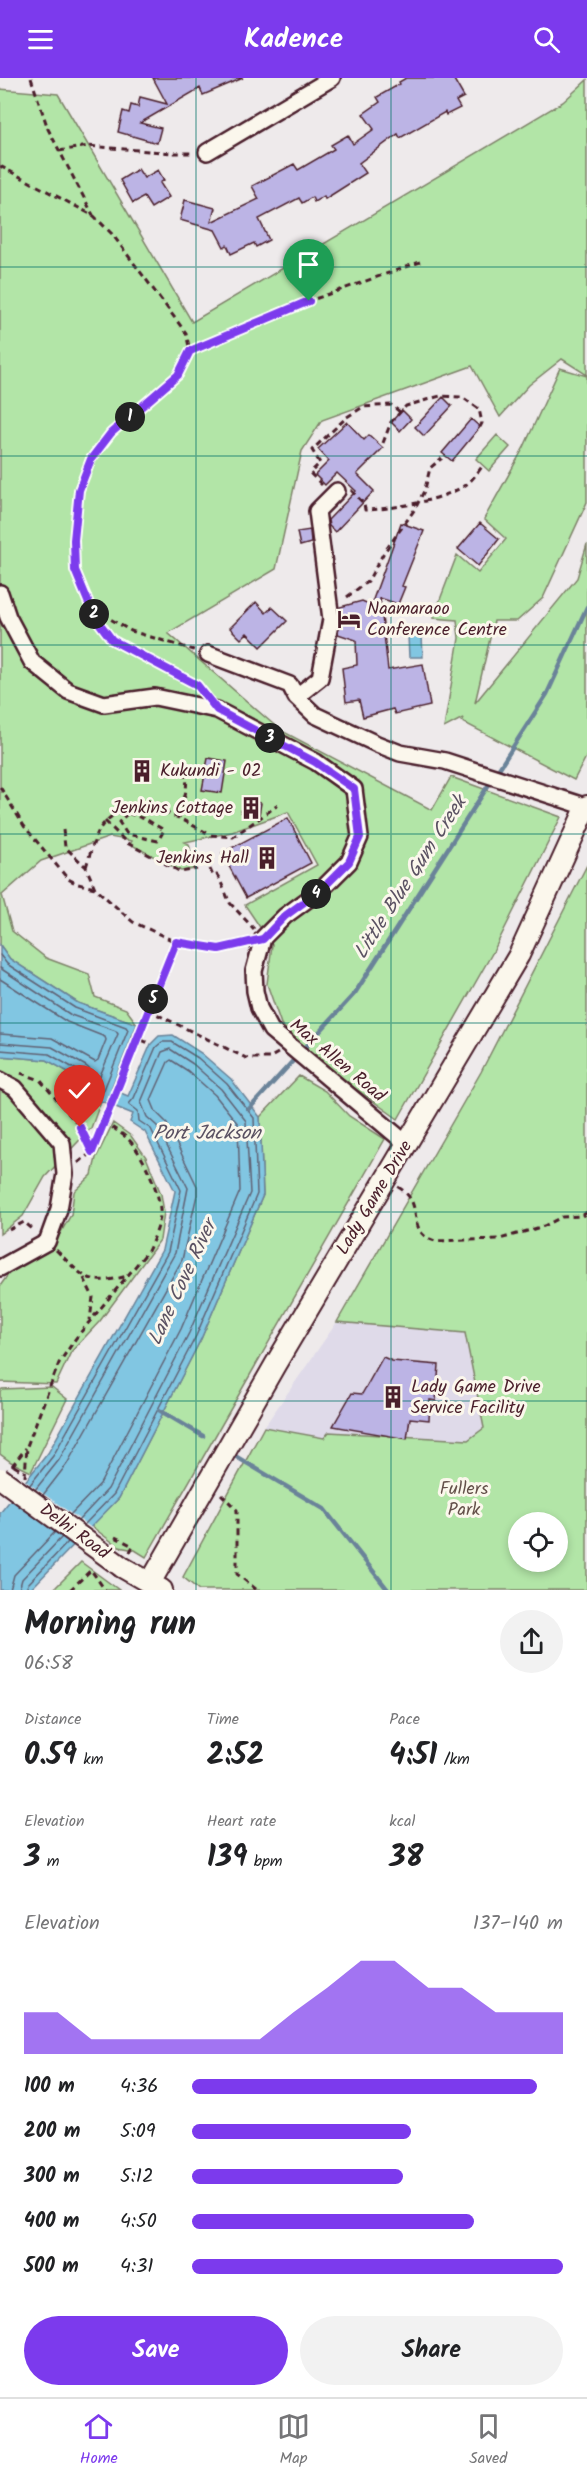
<!DOCTYPE html>
<meta charset="utf-8">
<style>
:root{--surface:#fff;--page:#f2f2f2;--text:#202124;--muted:#757577;--line:#e0e0e0;--accent:#7c3aed}
body{margin:0;font-family:Kalam,sans-serif;background:var(--page);color:var(--text);height:100vh;display:flex;flex-direction:column;font-size:22px;white-space:nowrap}
*{box-sizing:border-box;margin:0}
p{font-size:20px;color:var(--muted)}
.icon{flex:none;width:33px;height:33px;fill:none;stroke:currentColor;stroke-width:2;stroke-linecap:round;stroke-linejoin:round}
.map{position:relative;height:1512px;overflow:hidden}
.sheet{display:flex;flex-direction:column;background:var(--surface);flex:1}
.sheet>*{flex:none}
.tools{position:absolute;left:508px;top:1434px;display:grid;gap:12px}
.tools a{display:grid;place-items:center;width:60px;height:60px;border-radius:50%;background:var(--surface);box-shadow:0 3px 9px #0003;font-size:30px}
.pin{position:absolute;display:grid;place-items:center;width:51px;height:51px;color:#fff;margin:-62px -26px;border-radius:50% 50% 50% 0;rotate:-45deg;box-shadow:0 0 6px #0007}
.pin .icon{rotate:45deg}
.km{position:absolute;width:30px;height:30px;margin:-15px;border-radius:50%;background:#222;color:#fff;font-size:16px;line-height:30px;text-align:center}
.round{display:grid;place-items:center;flex:none;width:63px;height:63px;border-radius:32px;background:var(--page)}
.summary{display:flex;align-items:center;justify-content:space-between;height:102px;padding:0 24px}
h1{font-size:33px;font-weight:700;line-height:45px}
.stats{display:grid;grid-template-columns:repeat(3,1fr);gap:9px;height:102px;padding:6px 24px}
.stats div{display:grid;align-content:center}
.stats b{font-size:30px;font-weight:700}
.stats small{font-size:16px;font-weight:400}
.stats p{font-size:16px}
.chart{height:168px;padding:12px 24px}
.chart p{display:flex;justify-content:space-between}
.chart svg{width:100%;height:108px;margin-top:6px;fill:var(--accent);opacity:.7}
.action{display:flex;gap:12px;margin-top:auto;padding:12px 24px}
.action a{flex:1;height:69px;border-radius:36px;background:var(--accent);color:#fff;font-size:24px;font-weight:700;line-height:69px;text-align:center}
.action a+a{background:var(--page);color:var(--text)}
ul{padding:0 24px;list-style:none;font-size:20px}
li{display:grid;grid-template-columns:96px 72px 1fr;align-items:center;height:45px}
li i{height:15px;border-radius:8px;background:var(--accent)}
header{display:flex;justify-content:space-between;align-items:center;height:78px;padding:0 24px;background:var(--accent);color:#fff;font-size:27px;font-weight:700}
.dock{display:flex;justify-content:space-around;align-items:center;height:84px;border-top:2px solid var(--line);background:var(--surface);font-size:16px;color:var(--muted)}
.dock a{display:grid;justify-items:center;gap:3px}
.dock .active{color:var(--accent)}
.map>svg:first-child{display:block}
.built{fill:#dfdae9}
.green{fill:#b2e5a7;stroke:#7e8269;stroke-width:1.5;fill-rule:evenodd}
.water{fill:#81c6e2;stroke:#6b8399;stroke-width:1.5}
.pier{fill:#eeeaeb}
.lines{fill:none;stroke-linecap:round;stroke-linejoin:round}
.shore{stroke:#606274;stroke-width:1.5}
.stream{stroke:#6b8399;stroke-width:4.5}
.building{fill:#bcb4e5;stroke:#4a1f2b;stroke-width:1.5}
.minor-casing{stroke:#4a1f2b;stroke-width:20}
.major-casing{stroke:#4a1f2b;stroke-width:24}
.path{stroke:#4a1f2b;stroke-width:3;stroke-dasharray:6 4.5;stroke-linecap:butt}
.minor{stroke:#fbf7ec;stroke-width:15}
.major{stroke:#fbf7ec;stroke-width:20}
.major-bridge-casing{stroke:#4a1f2b;stroke-width:24;stroke-linecap:butt}
.major-bridge{stroke:#fbf7ec;stroke-width:20}
.route-casing{stroke:#fff;stroke-width:12}
.route{stroke:#7c3aed;stroke-width:8}
.grid{fill:none;stroke:#0f766e;stroke-width:1.5;stroke-opacity:0.55}
.labels{text-anchor:middle;dominant-baseline:central;stroke-width:6;stroke-linejoin:round;paint-order:stroke}
.poi-label{font-size:18px;fill:#4a1f2b;stroke:#fbf7ec;text-anchor:start}
.street-label{font-size:18px;fill:#4a1f2b;stroke:#fbf7ec}
.park-label{font-size:18px;fill:#64504a;stroke:#fbf7ec}
.water-label{font-size:20px;font-style:italic;fill:#5a5162;stroke:#fbf7ec}
</style>
<header><svg class="icon" aria-label="menu" viewBox="0 0 24 24"><path d="M4 6h16M4 12h16M4 18h16"/></svg>Kadence<svg class="icon" aria-label="search" viewBox="0 0 24 24"><circle cx="10" cy="10" r="6"/><path d="M15 15l6 6"/></svg></header>
<div class="map">
<svg width="587" height="1512" viewBox="0 0 587 1512">
<rect width="100%" height="100%" fill="#eeeaeb"/>
<filter id="ink" filterUnits="userSpaceOnUse"><feTurbulence type="fractalNoise" baseFrequency=".0167" numOctaves="2"/><feDisplacementMap in="SourceGraphic" scale="12" xChannelSelector="R" yChannelSelector="G"/><feConvolveMatrix kernelMatrix="1 2 1 2 8 2 1 2 1" color-interpolation-filters="sRGB"/></filter>
<g filter="url(#ink)">
<path class="built" d="M337,1244L465,1255L484,1350L457,1371H384L264,1349Z"/>
<path class="green" d="M587,2V297L562,281L529,307L500,339L472,288L322,342L302,373L276,491L168,555L280,652L432,732L451,699L561,739L494,872L398,1041L317,983L281,946L267,906L272,867L245,827L317,787L288,734L232,754L185,764L189,766L195,791L181,793L130,766L132,763L110,759L41,783L2,817L12,853L46,880L89,896L95,919L126,931L137,946L78,925L10,881L0,867V11L58,16L192,244L563,24Z
M560,290L587,298V424L543,520L517,543H494L475,625L577,500L587,466V677L574,702L461,643L463,640L444,650L459,560L457,542L433,540L457,477L478,495L506,461L484,441L524,369Z
M497,357L510,369L489,393L476,381Z
M587,787V1512H199L183,1499L264,1349L324,1360L329,1354L468,1362L484,1350L465,1255L337,1244L481,994ZM519,1444H558V1484H519Z
M0,978L47,982L79,1000L101,1023L91,1050L45,1099L23,1138L0,1156Z
M299,998L325,1013L349,1038L385,1061L146,1479L135,1472L119,1469L91,1448L119,1420L201,1261L263,1117L260,1039Z
M113,1045L131,1058L146,1079L161,1116L164,1134L160,1162L100,1243L71,1274L56,1306L0,1304V1208L10,1194L54,1166L71,1137L74,1114L92,1097L96,1080Z
M52,1309L67,1321L31,1394L11,1384L0,1376V1313L2,1311Z
M81,1484L119,1512H53Z"/>
<path class="water" d="M408,558H422L423,579H409Z
M0,867L10,881L78,925L137,946L111,1011L128,1018L151,966L159,958L173,957L201,975L231,1001L260,1039L263,1117L201,1261L119,1420L30,1512H0V1435L48,1375L162,1172L175,1113L145,1054L130,1044L133,1036L101,1023L79,1000L47,982L0,978Z"/>
<path class="pier" d="M23,1401L93,1451L78,1466L11,1417Z"/>
<g class="lines">
<path class="shore" d="M0,877L7,886L75,930L126,949L128,952L103,1014L82,995L49,976L0,972
M0,890L71,937L116,953L118,956L99,1000L86,988L52,969L0,965
M0,901L67,944L105,959L106,962L98,982L95,984L52,960L0,956
M29,1408L53,1378L168,1174L181,1112L151,1051L139,1043L138,1033L129,1026L134,1020L156,969L162,964H172L198,980L227,1006L254,1040L257,1116L196,1258L114,1416L84,1447
M35,1412L59,1382L175,1175L188,1110L157,1048L147,1039L141,1024L162,974L170,971L193,986L221,1011L246,1043L250,1115L189,1255L108,1411L78,1443
M43,1417L67,1386L182,1182L197,1117V1108L166,1044L156,1034L151,1022L168,984L171,982L188,993L215,1017L238,1046L240,1113L181,1251L100,1406L70,1437
M10,1512L14,1497L55,1454
M19,1512L22,1501L62,1459
M26,1512L28,1506L68,1464"/>
<path class="stream" d="M249,1031L355,915L547,616L587,529
M159,1332L203,1358
M230,1375L324,1431L388,1512"/>
</g>
<path class="building" d="M153,0H243L203,17L200,10L140,45L161,50L157,65L118,54L123,33L129,35L131,27L138,29L140,19L167,26Z
M406,0H453L464,19L456,23L460,30L446,37L445,34L400,60L398,56L359,85L366,95L325,121L324,118L314,124L312,119L302,125L299,120L259,141L269,162L256,169L254,165L231,176L227,167L224,169L215,152L180,142L185,122L215,130L211,144L259,121L252,108L294,86L298,92L334,71L331,67L348,57L353,66L374,51L363,36L380,24L377,19L400,6L399,4Z
M138,91L144,100L158,92L164,102L160,105L169,119L151,130L144,119L133,125L120,102Z
M443,319L452,328L424,358L415,349Z
M402,332L411,341L400,353L391,344Z
M471,341L480,349L452,383L442,375Z
M347,344L364,362L369,357L383,370L357,396L374,413L335,454L329,448L328,442L356,413L337,395L325,407L315,397L329,383L318,371Z
M401,445L424,453L402,508L405,509L398,526L380,520L388,592L423,586L430,628L395,636L393,631L363,639L359,622L346,624L342,590L357,587L356,562L338,556L340,529L362,523L371,527Z
M480,445L499,461L478,488L458,471Z
M310,452L311,465L300,468L297,454Z
M256,524L266,535L272,529L287,543L261,569L247,555L241,561L230,550Z
M208,680L227,683L222,715L202,712Z
M244,722L261,725L259,737L241,734Z
M288,740L311,785L246,820L222,775Z
M383,1279L392,1283L439,1287L436,1323L430,1322L429,1342L410,1340L407,1361L333,1348L352,1315L362,1316Z"/>
<g class="lines">
<g class="minor-casing">
<path id="minor" d="M207,74L332,0
M0,515L8,539L32,584L68,613L104,626L155,619L217,632L316,684L354,711L360,759L349,784L322,811L285,838L263,860L254,893L255,913L259,930L271,952L408,1067
M208,576L290,607L296,619L315,637L377,666L400,675L445,683L587,729
M296,619L320,600L331,541L317,433L337,413
M0,1002L15,1010L62,1065L65,1096L59,1131L47,1164L0,1190"/>
</g>
<g class="major-casing">
<path id="major" d="M122,1489L162,1512
M150,1505L275,1287L519,877L587,728"/>
</g>
<path class="path" d="M31,0L48,51L93,137
M59,73L88,68L173,75H194
M0,88L94,138L112,156L186,255L190,273L178,297L111,355L91,381L79,412L74,462L75,492L94,538L112,562L197,607L203,614
M190,273L309,223L420,184
M383,365L391,344L406,328L440,318L462,319L479,331L482,345L480,349
M322,407L310,395L320,385L312,372L347,339L363,329L391,327L400,334
M351,412L364,426L365,432C392,431 447,422 468,405C474,400 479,393 483,387
M347,519L368,503L383,476L415,431L425,411L430,390L442,380
M93,531L131,553L194,572
M0,709L24,748L68,801L78,806L95,810
M128,735L147,742L164,752L158,763L127,756L119,744Z
M179,740C183,723 192,703 182,689
M105,743L127,765L181,794L197,791
M63,752L65,769L86,789L95,810L133,844L176,864L219,871L248,864
M86,789C99,747 98,742 140,724L179,740L211,757L233,759L278,727
M210,791L213,798L217,797L219,800L230,825L254,851
M148,932L246,980H269L278,975
M132,958L151,966
M21,995L40,1002L80,1049L92,1074
M78,1085L92,1074L176,864
M398,1109C427,1126 404,1154 435,1163L500,1161L544,1148L562,1139L582,1138L587,1134
M9,1152L24,1144L35,1153
M56,1172C83,1198 87,1209 127,1198
M84,1200L93,1219L90,1242
M12,1388L26,1370
M14,1388L26,1395
M25,1399L27,1368L59,1285L76,1260L148,1173C153,1162 159,1150 160,1137C162,1118 143,1077 130,1063C122,1055 113,1050 103,1044
M221,1416L237,1432V1496L257,1512
M115,1459L133,1468L129,1476
M70,1512L91,1492L105,1512"/>
<use href="#minor" class="minor"/>
<use href="#major" class="major"/>
<g class="major-bridge-casing">
<path id="major-bridge" d="M0,1400L122,1489"/>
</g>
<use href="#major-bridge" class="major-bridge"/>
</g>
</g>
<g class="lines" filter="url(#ink)">
<g class="route-casing">
<path id="route" d="M80,1049L92,1074L176,864L219,871L263,861L285,838L322,811L349,784L360,759L354,711L315,684L217,632L197,607L112,562L94,538L75,492L74,462L79,412L91,381L111,355L178,297L190,273L309,223"/>
</g>
<use href="#route" class="route"/>
</g>
<path class="grid" d="M196,0V1512M391,0V1512M0,189H587M0,378H587M0,567H587M0,756H587M0,945H587M0,1134H587M0,1323H587"/>
<defs>
<g id="hotel-bare" transform="scale(1.8)"><path d="M-6-4.5h1.5V1H6V5H4.5V3h-9V5H-6ZM-4 0a1.8 1.8 0 1 1 3.6 0ZM.5 0V-2.5h3Q6-2.5 6 0Z" fill="#4a1f2b" stroke="#fbf7ec" stroke-width="2.5" paint-order="stroke"/></g>
<g id="building-bare" transform="scale(1.8)"><path d="M-4-6H4V6H1V3H-1V6H-4ZM-2.5-4.3h1.7v1.8h-1.7ZM.8-4.3h1.7v1.8H.8ZM-2.5-1h1.7V.8h-1.7ZM.8-1h1.7V.8H.8Z" fill="#4a1f2b" stroke="#fbf7ec" stroke-width="2.5" paint-order="stroke"/></g>
</defs>
<g fill-rule="evenodd">
<use href="#hotel-bare" x="349" y="541"/>
<use href="#building-bare" x="142" y="693"/>
<use href="#building-bare" x="251" y="730"/>
<use href="#building-bare" x="267" y="780"/>
<use href="#building-bare" x="393" y="1319"/>
</g>
<g class="labels">
<g class="poi-label">
<text x="367" y="531">Naamaraoo<tspan x="367" dy="21">Conference Centre</tspan></text>
<text x="160" y="693">Kukundi - 02</text>
<text x="233" y="730" text-anchor="end">Jenkins Cottage</text>
<text x="249" y="780" text-anchor="end">Jenkins Hall</text>
<text x="411" y="1309">Lady Game Drive<tspan x="411" dy="21">Service Facility</tspan></text>
</g>
<g class="street-label">
<text transform="translate(337 983) rotate(40)">Max Allen Road</text>
<text transform="translate(375 1120) rotate(-59)">Lady Game Drive</text>
<text transform="translate(74 1454) rotate(36)">Delhi Road</text>
</g>
<g class="park-label">
<text x="464" y="1411">Fullers<tspan x="464" dy="21">Park</tspan></text>
</g>
<g class="water-label">
<text transform="translate(411 800) rotate(-57)">Little Blue Gum Creek</text>
<text x="207" y="1056">Port Jackson</text>
<text transform="translate(183 1205) rotate(-65)">Lane Cove River</text>
</g>
</g>
</svg>
<div class="tools">
<a><svg class="icon" aria-label="locate" viewBox="0 0 24 24"><circle cx="12" cy="12" r="6"/><path d="M12 2v4M12 18v4M2 12h4M18 12h4"/></svg></a>
</div>
<div class="pin" style="left:309px;top:223px;background:#1e9e55"><svg class="icon" aria-label="arrive" viewBox="0 0 24 24"><path d="M6 21V4h12l-3 4 3 4H6"/></svg></div>
<div class="pin" style="left:80px;top:1049px;background:#d93025"><svg class="icon" aria-label="check" viewBox="0 0 24 24"><path d="M5 12l5 5 9-10"/></svg></div>
<b class="km" style="left:130px;top:339px">1</b>
<b class="km" style="left:94px;top:536px">2</b>
<b class="km" style="left:270px;top:660px">3</b>
<b class="km" style="left:316px;top:816px">4</b>
<b class="km" style="left:153px;top:921px">5</b>
</div>
<section class="sheet">
<div class="summary"><div><h1>Morning run</h1><p>06:58</p></div><a class="round"><svg class="icon" aria-label="share" viewBox="0 0 24 24"><path d="M12 15V3M7 8l5-5 5 5M5 13v7h14v-7"/></svg></a></div>
<div class="stats">
<div><p>Distance</p><b>0.59<small> km</small></b></div>
<div><p>Time</p><b>2:52</b></div>
<div><p>Pace</p><b>4:51<small> /km</small></b></div>
</div>
<div class="stats">
<div><p>Elevation</p><b>3<small> m</small></b></div>
<div><p>Heart rate</p><b>139<small> bpm</small></b></div>
<div><p>kcal</p><b>38</b></div>
</div>
<div class="chart"><p><span>Elevation</span>137–140 m</p>
<svg viewBox="0 0 160 44" preserveAspectRatio="none"><path d="M0 44V27L10 27L20 38L30 38L40 38L50 38L60 38L70 38L80 27L90 17L100 6L110 6L120 17L130 17L140 27L150 27L160 27V44z"/></svg>
</div>
<ul>
<li><b>100 m</b>4:36<i style="width:93%"></i></li>
<li><b>200 m</b>5:09<i style="width:59%"></i></li>
<li><b>300 m</b>5:12<i style="width:57%"></i></li>
<li><b>400 m</b>4:50<i style="width:76%"></i></li>
<li><b>500 m</b>4:31<i style="width:100%"></i></li>
</ul>
<div class="action"><a>Save</a><a>Share</a></div>
</section>
<nav class="dock">
<a class="active"><svg class="icon" aria-label="home" viewBox="0 0 24 24"><path d="M3 11l9-7 9 7M6 9v11h12V9"/></svg>Home</a>
<a><svg class="icon" aria-label="map" viewBox="0 0 24 24"><path d="M3 6l6-2 6 2 6-2v14l-6 2-6-2-6 2zM9 4v14M15 6v14"/></svg>Map</a>
<a><svg class="icon" aria-label="saved" viewBox="0 0 24 24"><path d="M7 4h10v16l-5-4-5 4z"/></svg>Saved</a>
</nav>
